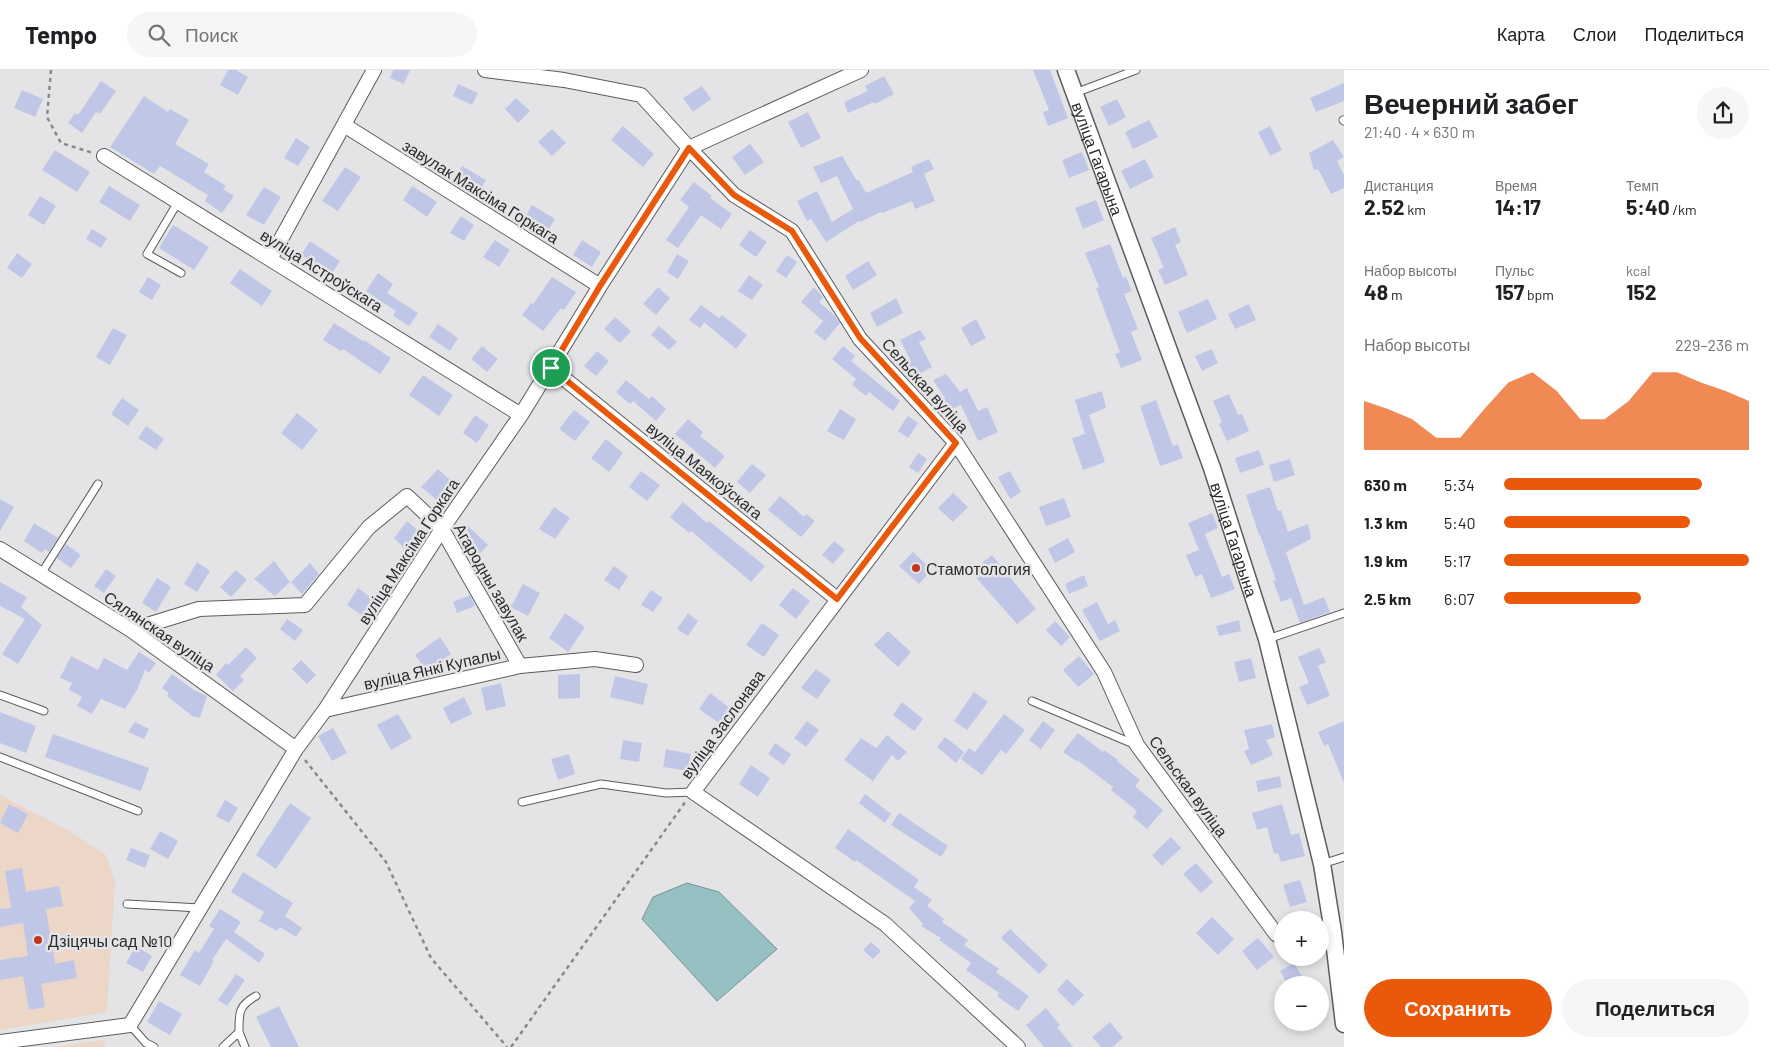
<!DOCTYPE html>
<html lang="ru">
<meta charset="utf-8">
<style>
:root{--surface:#fff;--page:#f6f6f6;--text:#202124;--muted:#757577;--line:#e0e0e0;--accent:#ea580c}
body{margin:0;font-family:Barlow,sans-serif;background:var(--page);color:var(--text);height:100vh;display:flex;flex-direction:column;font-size:19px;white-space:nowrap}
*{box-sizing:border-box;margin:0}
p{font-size:16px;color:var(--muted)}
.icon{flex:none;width:28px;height:28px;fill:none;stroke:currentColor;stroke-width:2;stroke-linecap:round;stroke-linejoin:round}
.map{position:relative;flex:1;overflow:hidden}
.panel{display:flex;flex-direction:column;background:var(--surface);width:425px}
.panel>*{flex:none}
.tools{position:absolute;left:1274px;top:841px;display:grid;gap:10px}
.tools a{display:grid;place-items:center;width:55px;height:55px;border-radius:50%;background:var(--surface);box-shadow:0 2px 8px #0003;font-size:25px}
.pin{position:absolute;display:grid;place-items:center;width:42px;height:42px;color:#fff;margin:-21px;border:2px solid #fff;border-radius:50%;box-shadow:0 1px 5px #0007}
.round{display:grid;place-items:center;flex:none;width:52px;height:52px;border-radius:26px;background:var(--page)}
.overview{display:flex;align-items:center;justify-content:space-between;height:85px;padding:0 20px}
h1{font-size:28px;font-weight:700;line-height:38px}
.metrics{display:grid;grid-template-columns:repeat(3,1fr);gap:8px;height:85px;padding:5px 20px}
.metrics div{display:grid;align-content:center}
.metrics b{font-size:21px;font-weight:700}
.metrics small{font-size:14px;font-weight:400}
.metrics p{font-size:14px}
.chart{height:140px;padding:10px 20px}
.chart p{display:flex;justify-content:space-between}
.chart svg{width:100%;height:90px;margin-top:5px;fill:var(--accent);opacity:.7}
.button{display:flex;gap:10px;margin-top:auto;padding:10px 20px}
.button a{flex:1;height:58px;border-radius:30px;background:var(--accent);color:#fff;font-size:20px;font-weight:700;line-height:58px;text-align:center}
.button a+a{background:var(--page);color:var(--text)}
ul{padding:0 20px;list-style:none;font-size:16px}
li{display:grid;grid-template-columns:80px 60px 1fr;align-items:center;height:38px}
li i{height:12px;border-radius:6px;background:var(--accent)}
header{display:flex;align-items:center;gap:30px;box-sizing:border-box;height:70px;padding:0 25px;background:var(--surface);border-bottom:1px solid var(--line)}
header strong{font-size:24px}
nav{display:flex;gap:28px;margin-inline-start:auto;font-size:18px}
.search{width:350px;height:45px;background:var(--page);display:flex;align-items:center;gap:12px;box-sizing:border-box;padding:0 18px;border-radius:28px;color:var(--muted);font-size:19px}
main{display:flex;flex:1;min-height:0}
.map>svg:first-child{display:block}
.education{fill:#ebd6c8}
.water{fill:#96c0c1;stroke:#769394}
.building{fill:#c0c7e6}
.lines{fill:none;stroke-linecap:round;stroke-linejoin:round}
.service-casing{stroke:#5c5c5e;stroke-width:9}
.minor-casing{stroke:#5c5c5e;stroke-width:16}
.tertiary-casing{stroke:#5c5c5e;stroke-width:19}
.path{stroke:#878889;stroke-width:2.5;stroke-dasharray:4 4;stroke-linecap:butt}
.service{stroke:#fff;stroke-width:7}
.minor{stroke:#fff;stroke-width:14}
.tertiary{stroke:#fff;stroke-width:16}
.route-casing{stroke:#fff;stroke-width:10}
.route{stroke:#ea580c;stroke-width:6}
.poi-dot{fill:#c23621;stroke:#e4e4e7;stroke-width:2}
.labels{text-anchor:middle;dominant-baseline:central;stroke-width:5;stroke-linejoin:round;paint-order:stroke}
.street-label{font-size:16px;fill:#2a2b2b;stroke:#e4e4e7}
.poi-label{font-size:16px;fill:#2a2b2b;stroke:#e4e4e7;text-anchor:start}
</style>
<header>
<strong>Tempo</strong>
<div class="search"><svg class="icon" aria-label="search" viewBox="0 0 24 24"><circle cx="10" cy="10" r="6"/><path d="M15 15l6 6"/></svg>Поиск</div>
<nav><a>Карта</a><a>Слои</a><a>Поделиться</a></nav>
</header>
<main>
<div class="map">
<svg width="1344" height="977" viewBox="0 0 1344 977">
<rect width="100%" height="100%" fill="#e4e4e7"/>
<path class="education" d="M0,725L68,760L106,785L115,812L107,942L0,960Z
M104,970L105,977H54Z"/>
<path class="water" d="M687,813L719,822L777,879L717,931L642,849L653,827Z"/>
<path class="building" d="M228,0H236L248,7L238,25L220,15Z
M393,0H410L404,14L390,8Z
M1033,0H1050L1068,48L1048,56L1043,42L1049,40Z
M884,6L894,24L875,34L874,32L848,43L844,32L868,21L865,16Z
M101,11L116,21L100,44L96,42L82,63L68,53L75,43L78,45Z
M1344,13V31L1316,42L1310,28Z
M458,14L478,23L472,35L453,26Z
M702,16L711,29L693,42L683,28Z
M22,20L43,29L35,47L14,38Z
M144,26L168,42L170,39L189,50L175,74L209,94L204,102L226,116L223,119L234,126L222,143L205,131L208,125L160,96L154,104L110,77Z
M516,28L530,41L518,53L505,39Z
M1117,29L1126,47L1109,56L1100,37Z
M808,42L821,68L801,78L788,52Z
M1149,50L1158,67L1133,79L1125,62Z
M623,56L654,84L643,97L611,70Z
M1270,56L1282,80L1270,86L1258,62Z
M552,59L566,73L552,86L538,72Z
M296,68L310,77L298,96L284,88Z
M1333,70L1344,87L1337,91L1344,105V118L1331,124L1318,99L1314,100L1309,83Z
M750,74L764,92L745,105L732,87Z
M55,80L90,102L77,122L42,100Z
M1082,82L1089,100L1069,108L1062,90Z
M842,86L857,111L859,110L866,123L913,102L911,97L929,89L934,99L924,104L935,131L915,139L912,131L882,143L881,142L860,152L859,151L826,172L811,149L807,151L797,131L817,121L832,152L853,139L837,106L821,113L813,97Z
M1145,89L1154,107L1130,119L1121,101Z
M462,96L486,110L478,123L454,109Z
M345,97L361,107L338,141L322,131Z
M694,112L712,126L710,128L732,144L721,159L701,145L678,178L666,170L689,137L680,130Z
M109,116L140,135L130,151L99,132Z
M412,116L437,132L427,147L403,130Z
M264,117L281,127L264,155L246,145Z
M40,126L56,136L44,155L28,145Z
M1096,130L1104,150L1083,159L1075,138Z
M532,135L555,149L546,164L523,150Z
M461,146L474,155L464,171L450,163Z
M173,155L209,177L194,200L159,178Z
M1175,157L1181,172L1175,175L1188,205L1165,215L1158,200L1164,198L1151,168Z
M92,159L107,168L101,178L86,169Z
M750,160L767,172L756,187L739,175Z
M495,170L510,180L499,197L483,187Z
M582,170L601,182L592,197L573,185Z
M310,171L340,191L331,205L301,185Z
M1110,174L1123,208L1126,207L1132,221L1124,224L1138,259L1131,262L1142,290L1121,298L1115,284L1120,282L1096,218L1099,217L1085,183Z
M17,183L32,194L22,208L7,198Z
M677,184L689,191L678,209L667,202Z
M787,185L797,192L786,208L776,201Z
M868,191L877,205L853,220L845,206Z
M240,199L272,221L262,236L230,213Z
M378,203L393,214L387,223L418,243L409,256L393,246L396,241L366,221Z
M749,205L763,215L752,230L738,221Z
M148,207L161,215L152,230L139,222Z
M552,207L576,222L564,240L561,238L543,261L522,245L531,233L533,234Z
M658,217L670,228L656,245L643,234Z
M814,217L823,227L819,232L834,245L840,253L825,271L814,262L823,251L801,232Z
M896,228L903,243L877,257L870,243Z
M1208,229L1217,249L1187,263L1178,242Z
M1249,234L1256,250L1235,259L1228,244Z
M701,235L719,248L722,245L747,265L736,279L704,252L700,258L689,250Z
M615,247L631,261L620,273L604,259Z
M976,249L986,268L971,276L961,258Z
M334,253L363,271L364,270L391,288L380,304L343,279L341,281L323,270Z
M438,254L458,268L450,281L429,267Z
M659,256L677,272L669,280L651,265Z
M113,258L127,265L110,295L96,287Z
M920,260L926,269L919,272L932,297L910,309L901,293L910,289L900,270Z
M482,276L498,289L487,302L471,289Z
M843,276L855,286L851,291L900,331L893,341L869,322L866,326L852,315L856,309L832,289Z
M1212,279L1218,293L1202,301L1195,286Z
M597,281L609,291L596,306L584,296Z
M946,304L960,322L967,318L978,341L987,337L998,362L978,371L961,335L945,342L940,331L945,328L933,310Z
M423,305L453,325L439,346L409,325Z
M626,310L649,329L652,326L666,339L656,351L633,331L630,334L616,322Z
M1102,321L1106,338L1089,345L1105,392L1083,400L1072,368L1085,364L1075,330Z
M1229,324L1238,345L1242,344L1249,361L1227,371L1219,354L1222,352L1213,331Z
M122,328L139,340L128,356L111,344Z
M1156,330L1173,376L1178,374L1183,388L1160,396L1140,336Z
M840,339L856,349L844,370L827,361Z
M574,340L590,352L575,371L559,359Z
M297,343L318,360L302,380L281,363Z
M475,345L489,355L477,373L463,363Z
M908,346L918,353L908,368L898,361Z
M688,349L703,362L700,366L725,386L715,398L675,364Z
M146,356L164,369L156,380L138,368Z
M606,369L623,383L609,402L591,388Z
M1259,380L1264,395L1240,403L1235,388Z
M918,383L927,389L918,403L909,397Z
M1290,389L1295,405L1274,412L1269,395Z
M752,394L766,405L750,423L737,412Z
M438,399L452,412L437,430L421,417Z
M641,401L660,415L647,431L629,417Z
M1010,401L1021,422L1010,429L998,407Z
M1270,417L1278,441L1281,440L1288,462L1308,454L1311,469L1286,482L1304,535L1324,527L1330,542L1300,553L1291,528L1281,532L1273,511L1276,510L1260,465H1259L1246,425Z
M953,423L968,437L953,452L938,438Z
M780,426L804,447L806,444L815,451L801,467L768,440Z
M1064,428L1071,447L1046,456L1039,437Z
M0,429L14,437L0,461Z
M683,432L707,453L709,451L765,496L751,512L691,461L689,463L670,447Z
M554,437L570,448L555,469L539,459Z
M1212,443L1218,458L1205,464L1222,507L1229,504L1235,519L1211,528L1202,504L1195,507L1186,485L1199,480L1188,453Z
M407,451L421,463L407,481L394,468Z
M34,453L58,468L49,482L45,479L42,483L24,471Z
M466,454L488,475L474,489L462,477L456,465Z
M1068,468L1075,482L1055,493L1048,479Z
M834,471L845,480L833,494L822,485Z
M66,474L81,485L71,498L57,488Z
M913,482L932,500L919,514L899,496Z
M992,485L1036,539L1017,554L971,502Z
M274,491L290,512L275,526L254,509Z
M197,492L210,501L197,522L184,514Z
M310,493L319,504L302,524L291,512Z
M614,496L628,506L619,520L604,510Z
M106,499L116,506L104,523L94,516Z
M236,500L247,510L231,527L220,517Z
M1084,505L1088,516L1069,524L1065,514Z
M157,508L171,517L156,542L142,533Z
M0,512L27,527L21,537L42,555L18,594L2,584L25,549L0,536Z
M523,514L540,523L528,546L511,537Z
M358,518L374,530L363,546L347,535Z
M793,518L810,531L796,549L779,535Z
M651,520L663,528L653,542L641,535Z
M470,525L475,536L457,543L453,532Z
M1097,532L1108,554L1115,550L1120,561L1100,571L1082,540Z
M565,543L585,557L568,582L549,568Z
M688,543L698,551L688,566L677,559Z
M287,549L303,560L295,571L280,559Z
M1239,550L1241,561L1219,566L1216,556Z
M1055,551L1070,567L1061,576L1046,560Z
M762,553L779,565L764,587L746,575Z
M888,561L911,582L898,597L874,575Z
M440,567L451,584L427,601L415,585Z
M246,577L257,588L240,606L244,610L233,621L216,605L226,593L228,595Z
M1319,578L1326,592L1318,596L1330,626L1307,635L1299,617L1309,613L1298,587Z
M139,582L156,593L149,603L145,600L137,620L125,639L101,629L92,644L77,636L82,627L69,620L72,613L60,608L71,586L98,600L104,588L127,600Z
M1079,586L1094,604L1078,617L1063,600Z
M1251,588L1256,608L1239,612L1234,592Z
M301,590L316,605L307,614L292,599Z
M816,599L831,610L817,629L801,618Z
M172,604L194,620L207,626L200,648L192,646L167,626L169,623L162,618Z
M580,604V628L558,629V605Z
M615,606L648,614L643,635L610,627Z
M501,613L506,636L486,641L481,618Z
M974,622L988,632L967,660L954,651Z
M710,623L730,638L719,653L699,639Z
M464,627L472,644L451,654L443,638Z
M902,632L923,649L914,661L893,645Z
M0,642L36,656L26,683L0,673Z
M398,644L412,668L391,680L377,655Z
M1004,644L1025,660L1006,684L1001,680L982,705L961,689L969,678L975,682Z
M807,651L819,660L806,677L794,668Z
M1043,651L1055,660L1041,679L1029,670Z
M1344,651V713L1328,674L1324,676L1318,662Z
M135,652L149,659L144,669L128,662Z
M1272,654L1275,667L1266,670L1273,685L1251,695L1244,681L1249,679L1244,660Z
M333,658L347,683L332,691L318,666Z
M1078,663L1103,682L1104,680L1118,690L1117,691L1140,710L1135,716L1163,740L1147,759L1133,747L1137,741L1111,720L1113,717L1077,690L1076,691L1063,682Z
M53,664L149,698L141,721L45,687Z
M887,665L907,682L898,691L892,685L873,711L844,690L861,668L876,678Z
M945,667L964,682L956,693L937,677Z
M623,670L642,673L639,692L620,689Z
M775,673L791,684L784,695L768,684Z
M666,679L691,684L688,701L663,697Z
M569,684L575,704L558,710L551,689Z
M751,695L770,708L758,727L739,714Z
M1280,706L1282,717L1258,722L1256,711Z
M865,724L891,744L885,753L859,733Z
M225,730L238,738L229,753L216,746Z
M290,733L311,748L276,799L256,785Z
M9,734L28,744L18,763L0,753Z
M1282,734L1291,765L1299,763L1305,786L1281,792L1278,783L1274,784L1267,757L1257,760L1252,743Z
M899,743L948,776L941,787L891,755Z
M848,759L919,810L914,817L932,830L927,836L944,849L942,852L968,870L964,875L999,899L996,902L1029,926L1018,941L997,926L999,923L966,900L971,893L939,870L941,868L921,856L923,854L909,838L915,831L856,790L855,792L835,778Z
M160,761L178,771L168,789L150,779Z
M1171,767L1181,778L1162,796L1152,785Z
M131,778L150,785L145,798L126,790Z
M1196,793L1213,812L1201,823L1183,804Z
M22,798L26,822L59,816L63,836L46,839L55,894L74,890L77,908L41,914L45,937L29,940L23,906L0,910V890L28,886L23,853L0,857V839L11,838L5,801Z
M243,802L293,833L285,846L302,858L296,867L280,857L277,861L259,851L264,842L231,822Z
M1300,810L1307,832L1290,837L1283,815Z
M220,839L241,852L234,862L265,884L259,893L226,869L212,890L214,891L200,916L180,905L195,880L199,883L214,859L209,856Z
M1212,847L1234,869L1218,885L1196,863Z
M1010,859L1048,895L1039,904L1001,868Z
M1258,868L1274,887L1257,900L1242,881Z
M871,872L881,881L873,889L863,880Z
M136,876L152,886L143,902L126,893Z
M1294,893L1307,915H1288L1280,901Z
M236,904L245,910L227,936L218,930Z
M1067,909L1084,925L1073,936L1057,920Z
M159,931L182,944L170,965L147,952Z
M279,936L299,977H271L256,947Z
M1046,938L1060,955L1057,957L1073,977H1044L1026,955Z
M1110,952L1123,968L1112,977H1101L1092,967Z"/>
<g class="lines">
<g class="service-casing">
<path id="service" d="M1075,23L1136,0
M1343,50L1344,51
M178,132L147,184L181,203
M41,504L98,414
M1268,569L1344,543
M0,625L44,641
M1032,631L1136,675
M0,687L138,741
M522,732L601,714L666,723L693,722
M1322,794L1344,787
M127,834L200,838
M130,955L146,973L154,977
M239,962C239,943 238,936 256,926
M223,977L239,962L245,977"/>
</g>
<g class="minor-casing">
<path id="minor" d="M485,0L564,10L641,25L689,78L734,125L792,161L860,269L956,373L1104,602L1137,675L1276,864L1282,868
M344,55L600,216
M104,86L521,345
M270,189L374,0
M551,298L837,529
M956,373L693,722L885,854L1018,977
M0,479L131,560L296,679
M131,560L199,539L305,535L369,457L407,426L442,459L520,596
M325,640L520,596L595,589L636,595
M1320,867L1333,862
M0,972L130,955L296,679L325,640L442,459L521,345L600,216L689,78L861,0"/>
</g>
<g class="tertiary-casing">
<g id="tertiary">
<path id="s1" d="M1066,0L1212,398L1267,569L1322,794L1333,862L1344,954"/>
</g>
</g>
<path class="path" d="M51,0L47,47L61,73L93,83
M305,690L386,792L431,888L507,977
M511,977L686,731"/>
<use href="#service" class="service"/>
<use href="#minor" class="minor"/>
<use href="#tertiary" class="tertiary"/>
</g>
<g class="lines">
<g class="route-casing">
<path id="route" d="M689,78L734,125L792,161L860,268L956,373L837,529L551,298L600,216Z"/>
</g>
<use href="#route" class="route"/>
</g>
<g class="poi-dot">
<circle cx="916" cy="498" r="5"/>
<circle cx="38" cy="870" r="5"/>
</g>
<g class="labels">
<g class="street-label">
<text stroke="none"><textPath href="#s1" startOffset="94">вуліца Гагарына</textPath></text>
<text transform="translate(481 121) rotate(32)">завулак Максіма Горкага</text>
<text transform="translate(322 200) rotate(32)">вуліца Астроўскага</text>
<text transform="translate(926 315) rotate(48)">Сельская вуліца</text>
<text transform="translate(705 400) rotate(39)">вуліца Маякоўскага</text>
<text stroke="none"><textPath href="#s1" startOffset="499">вуліца Гагарына</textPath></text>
<text transform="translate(408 481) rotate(-57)">вуліца Максіма Горкага</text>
<text transform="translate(492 512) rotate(60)">Агародны завулак</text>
<text transform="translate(160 561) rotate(34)">Сялянская вуліца</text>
<text transform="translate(432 598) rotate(-13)">вуліца Янкі Купалы</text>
<text transform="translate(722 654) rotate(-54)">вуліца Заслонава</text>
<text transform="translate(1189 716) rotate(54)">Сельская вуліца</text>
</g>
<g class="poi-label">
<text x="926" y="498">Стамотология</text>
<text x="48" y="870">Дзіцячы сад №10</text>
</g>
</g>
</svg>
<div class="tools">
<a>+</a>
<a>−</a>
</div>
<div class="pin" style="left:551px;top:298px;background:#1e9e55"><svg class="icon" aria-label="arrive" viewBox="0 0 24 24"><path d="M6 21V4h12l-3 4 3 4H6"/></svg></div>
</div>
<section class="panel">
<div class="overview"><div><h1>Вечерний забег</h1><p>21:40 · 4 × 630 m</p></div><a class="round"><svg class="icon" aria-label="share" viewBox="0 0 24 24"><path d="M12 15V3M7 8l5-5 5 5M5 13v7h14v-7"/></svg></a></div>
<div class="metrics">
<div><p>Дистанция</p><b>2.52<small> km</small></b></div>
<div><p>Время</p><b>14:17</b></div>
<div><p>Темп</p><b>5:40<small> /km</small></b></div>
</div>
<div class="metrics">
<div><p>Набор высоты</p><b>48<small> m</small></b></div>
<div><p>Пульс</p><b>157<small> bpm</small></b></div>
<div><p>kcal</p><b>152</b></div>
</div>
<div class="chart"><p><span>Набор высоты</span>229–236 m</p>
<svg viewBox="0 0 160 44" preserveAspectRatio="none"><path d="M0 44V20L10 24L20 29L30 38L40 38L50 24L60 11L70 6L80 15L90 29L100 29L110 20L120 6L130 6L140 11L150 15L160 20V44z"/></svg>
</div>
<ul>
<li><b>630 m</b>5:34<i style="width:81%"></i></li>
<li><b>1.3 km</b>5:40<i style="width:76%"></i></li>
<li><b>1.9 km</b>5:17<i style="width:100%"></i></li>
<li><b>2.5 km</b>6:07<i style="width:56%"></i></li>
</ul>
<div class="button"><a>Сохранить</a><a>Поделиться</a></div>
</section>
</main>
